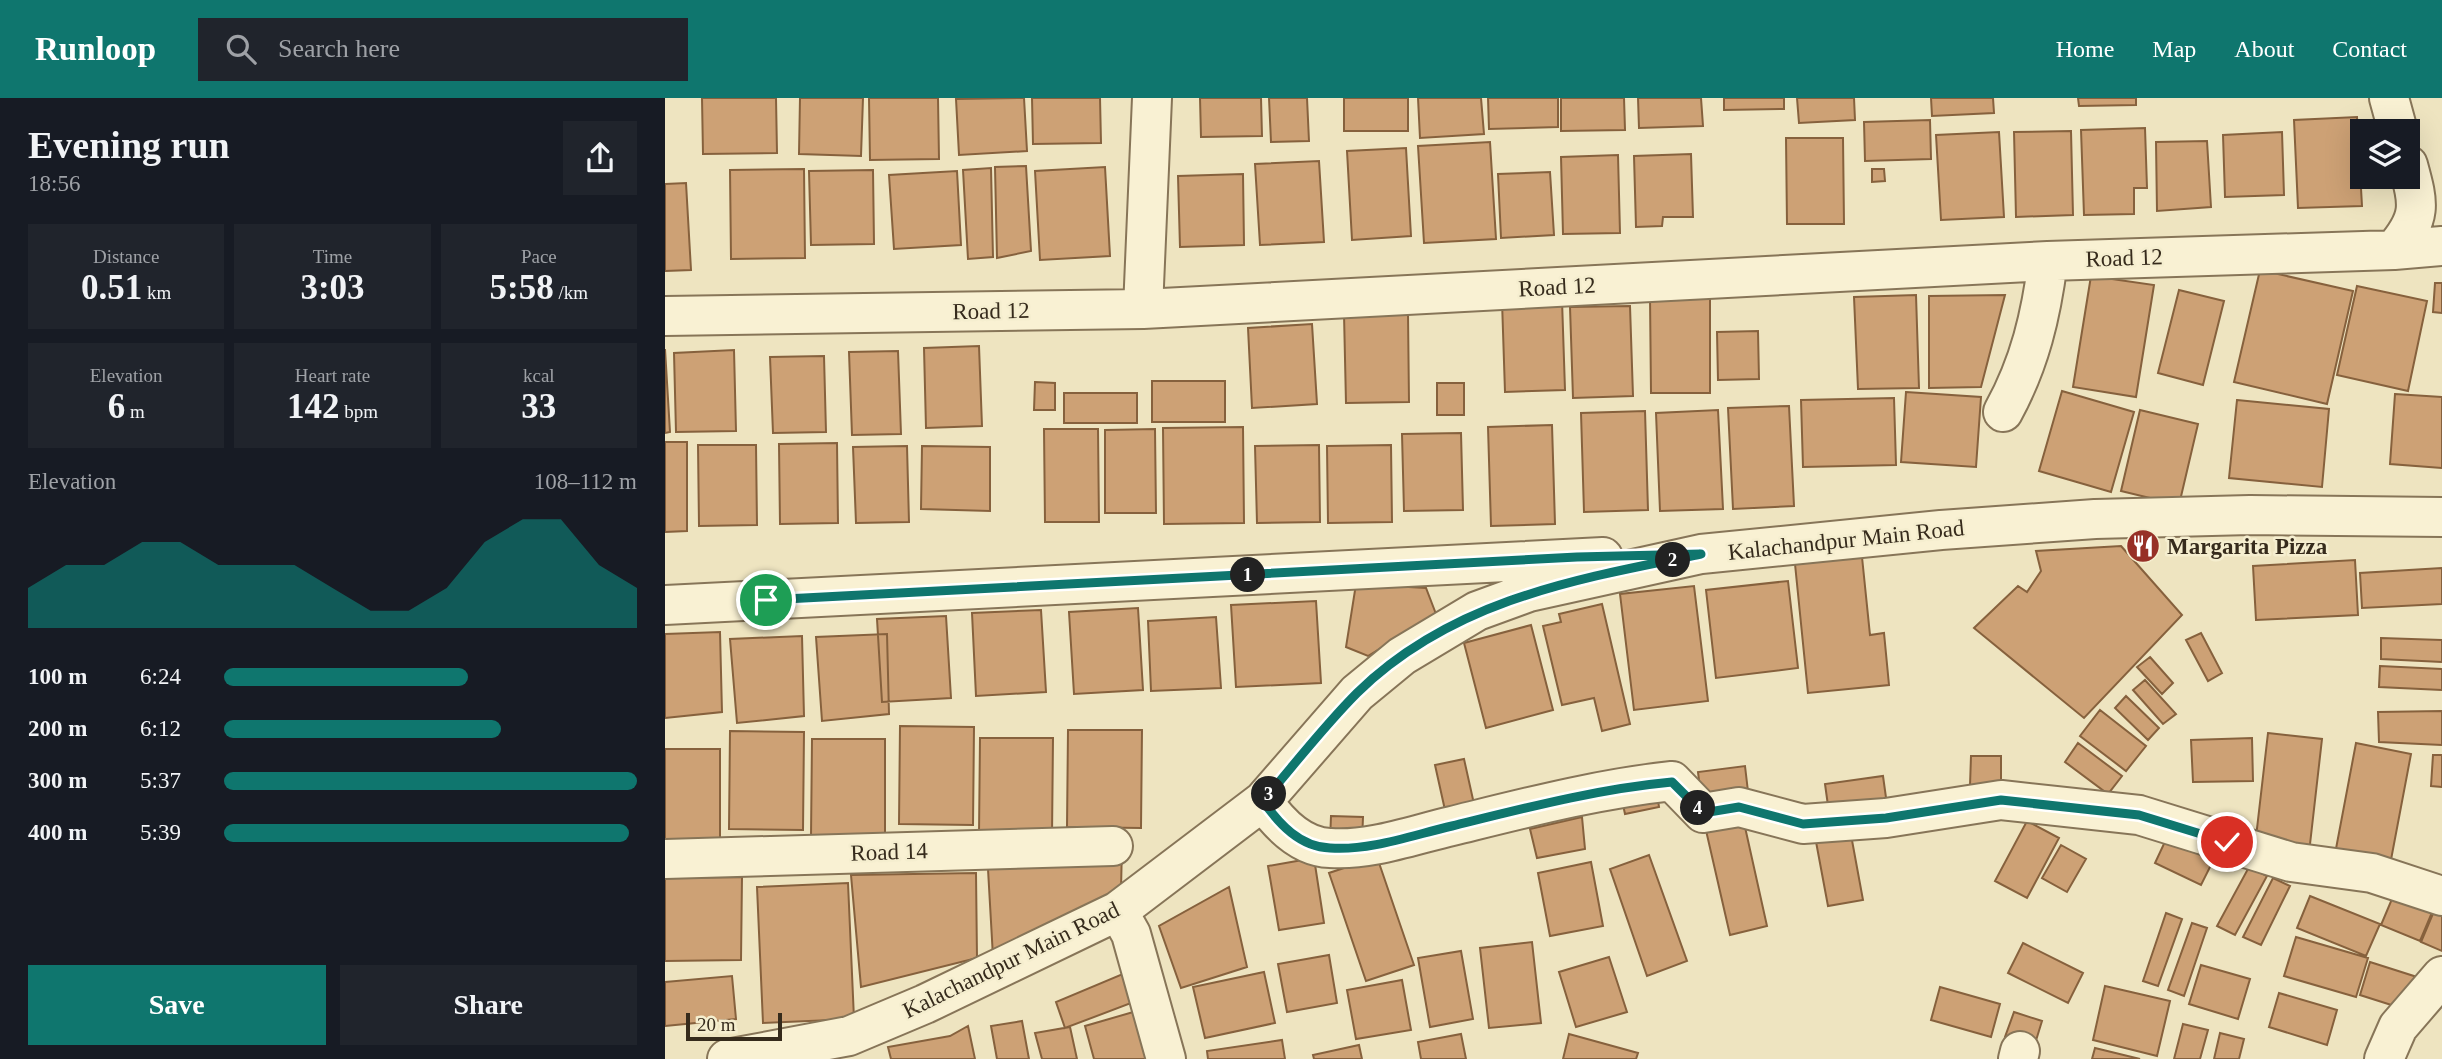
<!DOCTYPE html>
<meta charset="utf-8">
<style>
:root{--surface:#171b24;--page:#20242c;--text:#f1f3f6;--muted:#9ea1a6;--accent:#0f766e}
body{margin:0;font-family:"Times New Roman",serif;background:var(--page);color:var(--text);height:100vh;display:flex;flex-direction:column;font-size:26px;white-space:nowrap}
*{box-sizing:border-box;margin:0}
p{font-size:23px;color:var(--muted)}
.icon{flex:none;width:38px;height:38px;fill:none;stroke:currentColor;stroke-width:2;stroke-linecap:round;stroke-linejoin:round}
.map{position:relative;flex:1;overflow:hidden}
.panel{display:flex;flex-direction:column;background:var(--surface);width:665px}
.panel>*{flex:none}
.tools{position:absolute;left:1685px;top:21px;display:grid;gap:14px}
.tools a{display:grid;place-items:center;width:70px;height:70px;border-radius:0px;background:var(--surface);box-shadow:0 7px 28px #0002;font-size:35px}
.scale{position:absolute;left:21px;bottom:18px;width:96px;box-sizing:border-box;padding-left:7px;border:4px solid #362b1c;border-top:0;font-size:19px;line-height:24px;white-space:nowrap;color:#362b1c;-webkit-text-stroke:5px #f5eecf;paint-order:stroke}
.pin{position:absolute;display:grid;place-items:center;width:60px;height:60px;color:#fff;margin:-30px;border:4px solid #fff;border-radius:50%;box-shadow:0 2px 7px #0007}
.km{position:absolute;width:35px;height:35px;margin:-18px;border-radius:50%;background:#222;color:#fff;font-size:19px;line-height:35px;text-align:center}
.round{display:grid;place-items:center;flex:none;width:74px;height:74px;border-radius:0px;background:var(--page)}
.overview{display:flex;align-items:center;justify-content:space-between;height:119px;padding:0 28px}
h1{font-size:38px;font-weight:600;line-height:52px}
.figures{display:grid;grid-template-columns:repeat(3,1fr);gap:10px;height:119px;padding:7px 28px}
.figures div{display:grid;align-content:center;border-radius:0px;background:var(--page);text-align:center}
.figures b{font-size:35px;font-weight:600}
.figures small{font-size:19px;font-weight:400}
.figures p{font-size:19px}
.chart{height:196px;padding:14px 28px}
.chart p{display:flex;justify-content:space-between}
.chart svg{width:100%;height:126px;margin-top:7px;fill:var(--accent);opacity:.7}
.action{display:flex;gap:14px;margin-top:auto;padding:14px 28px}
.action a{flex:1;height:80px;border-radius:0px;background:var(--accent);color:#fff;font-size:28px;font-weight:600;line-height:80px;text-align:center}
.action a+a{background:var(--page);color:var(--text)}
ul{padding:0 28px;list-style:none;font-size:23px}
li{display:grid;grid-template-columns:112px 84px 1fr;align-items:center;height:52px}
li i{height:18px;border-radius:9px;background:var(--accent)}
header{display:flex;align-items:center;gap:42px;box-sizing:border-box;height:98px;padding:0 35px;background:var(--accent);color:#fff}
header strong{font-size:33px}
nav{display:flex;gap:38px;margin-inline-start:auto;font-size:24px}
.search{width:490px;height:63px;background:var(--page);display:flex;align-items:center;gap:18px;box-sizing:border-box;padding:0 24px;border-radius:0px;color:var(--muted);font-size:26px}
main{display:flex;flex:1;min-height:0}
.map>svg:first-child{display:block}
.building{fill:#cda175;stroke:#86613d;stroke-width:2}
.lines{fill:none;stroke-linecap:round;stroke-linejoin:round}
.minor-casing{stroke:#877558;stroke-width:42}
.minor{stroke:#f9f1d3;stroke-width:38}
.route-casing{stroke:#fff;stroke-width:14}
.route{stroke:#0f766e;stroke-width:9}
.labels{text-anchor:middle;dominant-baseline:central;stroke-width:5;stroke-linejoin:round;paint-order:stroke}
.street-label{font-size:23px;fill:#362b1c;stroke:#f5eecf}
.poi-label{font-size:23px;font-weight:bold;fill:#362b1c;stroke:#f5eecf;text-anchor:start}
</style>
<header>
<strong>Runloop</strong>
<div class="search"><svg class="icon" aria-label="search" viewBox="0 0 24 24"><circle cx="10" cy="10" r="6"/><path d="M15 15l6 6"/></svg>Search here</div>
<nav><a>Home</a><a>Map</a><a>About</a><a>Contact</a></nav>
</header>
<main>
<section class="panel">
<div class="overview"><div><h1>Evening run</h1><p>18:56</p></div><a class="round"><svg class="icon" aria-label="share" viewBox="0 0 24 24"><path d="M12 15V3M7 8l5-5 5 5M5 13v7h14v-7"/></svg></a></div>
<div class="figures">
<div><p>Distance</p><b>0.51<small> km</small></b></div>
<div><p>Time</p><b>3:03</b></div>
<div><p>Pace</p><b>5:58<small> /km</small></b></div>
</div>
<div class="figures">
<div><p>Elevation</p><b>6<small> m</small></b></div>
<div><p>Heart rate</p><b>142<small> bpm</small></b></div>
<div><p>kcal</p><b>33</b></div>
</div>
<div class="chart"><p><span>Elevation</span>108–112 m</p>
<svg viewBox="0 0 160 44" preserveAspectRatio="none"><path d="M0 44V30L10 22L20 22L30 14L40 14L50 22L60 22L70 22L80 30L90 38L100 38L110 30L120 14L130 6L140 6L150 22L160 30V44z"/></svg>
</div>
<ul>
<li><b>100 m</b>6:24<i style="width:59%"></i></li>
<li><b>200 m</b>6:12<i style="width:67%"></i></li>
<li><b>300 m</b>5:37<i style="width:100%"></i></li>
<li><b>400 m</b>5:39<i style="width:98%"></i></li>
</ul>
<div class="action"><a>Save</a><a>Share</a></div>
</section>
<div class="map">
<svg width="1777" height="961" viewBox="0 0 1777 961">
<rect width="100%" height="100%" fill="#eee4c0"/>
<path class="building" d="M37,0H111L112,55L38,56Z
M135,0H198L196,58L134,56Z
M204,0H273L274,61L205,62Z
M359,0L362,53L294,57L291,1Z
M367,0H435L436,45L368,46Z
M535,0H596L597,38L536,39Z
M604,0H642L644,43L606,44Z
M679,0H743V33H679Z
M753,0H816L819,36L755,40Z
M823,0H893V29L824,31Z
M896,0H959L960,32L896,33Z
M973,0H1036L1038,28L974,30Z
M1059,0H1119V11L1059,12Z
M1132,0H1189L1190,22L1134,25Z
M1266,0H1328L1329,15L1267,18Z
M1413,0H1471V7L1414,8Z
M1692,19L1697,108L1633,110L1629,22Z
M1265,22L1266,61L1200,63L1199,24Z
M1480,30L1482,90H1469V116L1419,117L1416,32Z
M1406,33L1408,117L1351,119L1349,34Z
M1334,34L1339,119L1276,122L1271,37Z
M1617,34L1619,97L1560,99L1558,37Z
M1121,40H1178L1179,126H1122Z
M1542,43L1546,109L1492,113L1491,44Z
M825,44L831,141L759,145L753,48Z
M741,50L746,138L687,142L682,53Z
M1026,56L1028,119H998L997,128L971,129L969,58Z
M953,57L955,135L898,136L896,59Z
M654,63L659,144L595,147L590,66Z
M361,68L366,153L332,160L330,69Z
M440,69L445,158L375,162L370,73Z
M326,70L328,159L303,161L298,72Z
M139,71L140,160L66,161L65,72Z
M1207,71H1219L1220,83L1207,84Z
M208,72L209,146L146,147L144,73Z
M292,73L296,147L229,151L224,77Z
M885,74L889,137L836,140L833,76Z
M578,76L579,147L515,149L513,78Z
M21,85L26,172L0,173V86Z
M1595,172L1688,193L1662,306L1569,284Z
M1426,178L1489,187L1471,299L1408,289Z
M1770,185H1777V215L1768,214Z
M1692,188L1762,203L1743,293L1672,277Z
M1514,192L1559,203L1538,287L1493,275Z
M1251,197L1254,290L1193,291L1189,199Z
M1340,197L1316,289L1264,290V198Z
M985,199L1045,200V295H986Z
M897,202L900,292L840,294L837,203Z
M965,208L968,298L908,300L905,209Z
M743,215L744,304L681,305L679,216Z
M647,226L652,306L587,310L583,230Z
M1093,233L1094,281L1053,282L1052,234Z
M314,248L317,328L261,330L259,250Z
M0,251L5,334L0,335Z
M69,252L71,333L11,334L9,255Z
M233,253L236,336L187,337L184,254Z
M159,258L161,334L108,335L105,259Z
M487,283H560V324H487Z
M370,284L390,285V312H369Z
M772,285H799V317H772Z
M1397,293L1469,314L1446,394L1374,373Z
M1241,294L1316,299L1311,369L1236,364Z
M399,295H472V325H399Z
M1730,296L1777,299V370L1725,366Z
M1229,300L1231,367L1138,369L1136,302Z
M1572,302L1664,311L1657,389L1564,380Z
M1124,308L1129,408L1068,411L1063,310Z
M1053,312L1058,411L995,413L991,315Z
M1475,312L1533,326L1514,407L1456,393Z
M980,313L983,412L919,414L916,315Z
M887,327L890,426L826,428L823,329Z
M578,329L579,425L499,426L498,330Z
M379,331H433L434,424H380Z
M490,331L491,415H440V332Z
M796,335L798,412L739,413L737,336Z
M0,344H22V433L0,434Z
M172,345L173,425L115,426L114,346Z
M33,347H91L92,427L34,428Z
M654,347L655,424L592,425L590,348Z
M726,347L727,424L663,425L662,348Z
M242,348L244,424L191,425L188,349Z
M257,348L325,349V413L256,411Z
M1456,448L1517,517L1419,620L1309,530L1353,488L1362,494L1376,473L1371,453Z
M1197,459L1205,537L1219,535L1224,587L1143,595L1130,466Z
M1690,462L1693,517L1591,522L1588,468Z
M1777,470V506L1697,510L1695,475Z
M1123,483L1133,570L1051,580L1041,492Z
M691,486L761,490L771,516L703,558L681,549Z
M1029,488L1043,603L969,612L955,496Z
M651,503L656,585L571,589L566,507Z
M937,506L965,626L937,633L929,600L897,607L878,528L896,524L894,516Z
M473,510L478,592L409,596L404,514Z
M376,512L381,594L311,598L307,515Z
M281,518L286,600L217,604L212,521Z
M551,519L556,590L486,593L483,523Z
M866,527L888,612L821,630L799,545Z
M55,534L57,614L0,620V536Z
M1536,535L1557,575L1543,583L1521,542Z
M222,536L224,616L157,623L151,539Z
M137,538L139,618L72,625L65,541Z
M1716,540L1777,542V564L1716,561Z
M1485,559L1508,585L1497,596L1472,569Z
M1715,568L1777,571V592L1714,589Z
M1480,582L1511,616L1498,626L1468,592Z
M1461,598L1494,630L1483,642L1450,610Z
M1435,612L1481,648L1461,673L1415,638Z
M1777,613V647L1714,644L1713,614Z
M235,628L309,629L308,727L234,726Z
M403,632H477L476,730L402,729Z
M65,633L139,634L138,732L64,731Z
M1603,635L1657,641L1644,755L1590,748Z
M315,640H388L387,738L314,737Z
M1587,640L1588,683L1528,684L1526,642Z
M147,641H220V739H146Z
M1413,645L1457,678L1443,696L1400,664Z
M1691,645L1746,656L1725,767L1670,756Z
M0,651H55V749H0Z
M1768,657H1777V689L1766,688Z
M1306,658H1336V689L1305,688Z
M799,661L809,706L780,712L770,667Z
M1080,668L1084,702L1037,707L1033,674Z
M1218,678L1223,714L1165,722L1160,686Z
M992,696L994,709L960,716L957,702Z
M666,718L698,719L697,744H665Z
M917,719L920,751L872,760L865,731Z
M1078,720L1102,828L1065,837L1040,728Z
M1362,723L1394,740L1362,800L1330,783Z
M1184,726L1198,802L1163,808L1149,733Z
M1504,735L1551,757L1536,787L1490,765Z
M457,747L456,792L328,859L323,771Z
M1396,747L1421,761L1402,794L1377,780Z
M984,757L1022,863L982,878L945,771Z
M712,759L749,867L701,883L664,775Z
M649,760L659,825L614,832L603,768Z
M926,764L938,828L885,838L873,775Z
M1584,769L1602,778L1570,837L1552,828Z
M311,775L312,860L196,889L186,777Z
M77,779L76,862L0,863V780Z
M1608,780L1625,788L1596,847L1578,839Z
M183,785L189,921L98,925L92,789Z
M564,789L582,869L516,890L494,828Z
M1732,789L1771,805L1755,843L1716,827Z
M1645,798L1715,826L1701,858L1632,830Z
M1772,806L1777,809V853L1756,844Z
M1501,815L1517,821L1493,888L1478,883Z
M1527,825L1542,830L1519,898L1503,892Z
M1631,839L1703,860L1691,899L1619,878Z
M867,844L876,925L824,930L815,850Z
M1358,845L1418,875L1403,905L1343,875Z
M796,853L808,921L765,929L753,860Z
M664,857L672,905L622,914L613,866Z
M944,859L962,914L911,929L894,874Z
M1705,864L1752,879L1742,912L1695,897Z
M1536,867L1585,881L1573,921L1524,906Z
M472,870L482,899L400,930L391,904Z
M599,874L610,925L540,940L528,889Z
M67,878L71,921L0,928V884Z
M737,882L746,932L691,941L682,892Z
M1440,888L1505,903L1492,958L1428,942Z
M1275,889L1335,906L1326,939L1266,922Z
M1614,895L1672,912L1662,947L1604,929Z
M482,910L496,961H429L420,928Z
M1349,914L1377,923L1369,949L1340,939Z
M357,923L364,961H332L326,928Z
M1518,926L1543,932L1535,961H1509Z
M303,928L310,961H226L223,949L285,938Z
M405,929L412,961H377L370,935Z
M1555,935L1579,941L1574,961H1549Z
M796,936L801,961H756L753,944Z
M904,936L973,955L971,961H898Z
M617,942L620,961H543L542,953Z
M694,947L697,961H649L648,957Z
M1430,950L1475,961H1427Z"/>
<g class="lines">
<g class="minor-casing">
<path id="minor" d="M1724,0L1733,33
M1729,152L1777,148
M478,211L487,0
M0,218L478,211L1383,163L1729,152C1757,119 1754,107 1743,67
M1338,314C1365,265 1376,217 1383,163
M0,507L938,459
M598,703C614,726 636,749 665,750C705,753 748,737 787,728C860,710 932,691 1007,683L1038,715L1074,709L1138,726L1221,720L1336,702L1474,717L1626,764L1707,775L1777,798
M0,761L448,748
M453,813L466,836L501,961
M62,961L184,938L260,906L453,813L598,703L692,595L737,558L812,513L864,494L1036,456L1276,432L1430,421L1585,417L1777,419
M1353,961L1355,953
M1719,961L1733,929L1777,878"/>
</g>
<use href="#minor" class="minor"/>
</g>
<g class="lines">
<g class="route-casing">
<path id="route" d="M101,502L912,459L1036,456C911,481 787,502 692,595C659,628 629,667 598,703C614,726 635,749 665,750C705,753 748,737 787,728C860,710 932,691 1007,684L1038,715L1074,709L1138,726L1221,720L1336,702L1474,717L1562,744"/>
</g>
<use href="#route" class="route"/>
</g>
<defs>
<g id="restaurant-disc" transform="scale(1.75)"><circle r="9.5" fill="#973027" stroke="#f5eecf"/><path d="M-5-6h1v4h1v-4h1v4h1v-4h1v5L-1.5 .5V6h-2V.5L-5-1ZM5-6V6H3V1.5H1.5Q1.5-4 5-6Z" fill="#fff"/></g>
</defs>
<g fill-rule="evenodd">
<use href="#restaurant-disc" x="1478" y="448"/>
</g>
<g class="labels">
<g class="street-label">
<text transform="translate(1459 160) rotate(-2)">Road 12</text>
<text transform="translate(892 189) rotate(-3)">Road 12</text>
<text transform="translate(326 213) rotate(-1)">Road 12</text>
<text transform="translate(1181 442) rotate(-6)">Kalachandpur Main Road</text>
<text transform="translate(224 754) rotate(-2)">Road 14</text>
<text transform="translate(346 862) rotate(-26)">Kalachandpur Main Road</text>
</g>
<g class="poi-label">
<text x="1502" y="448">Margarita Pizza</text>
</g>
</g>
</svg>
<div class="tools">
<a><svg class="icon" aria-label="layers" viewBox="0 0 24 24"><path d="M12 4l9 5-9 5-9-5zM3 14l9 5 9-5"/></svg></a>
</div>
<div class="scale">20 m</div>
<div class="pin" style="left:101px;top:502px;background:#1e9e55"><svg class="icon" aria-label="arrive" viewBox="0 0 24 24"><path d="M6 21V4h12l-3 4 3 4H6"/></svg></div>
<div class="pin" style="left:1562px;top:744px;background:#d93025"><svg class="icon" aria-label="check" viewBox="0 0 24 24"><path d="M5 12l5 5 9-10"/></svg></div>
<b class="km" style="left:583px;top:477px">1</b>
<b class="km" style="left:1008px;top:462px">2</b>
<b class="km" style="left:604px;top:696px">3</b>
<b class="km" style="left:1033px;top:710px">4</b>
</div>
</main>
